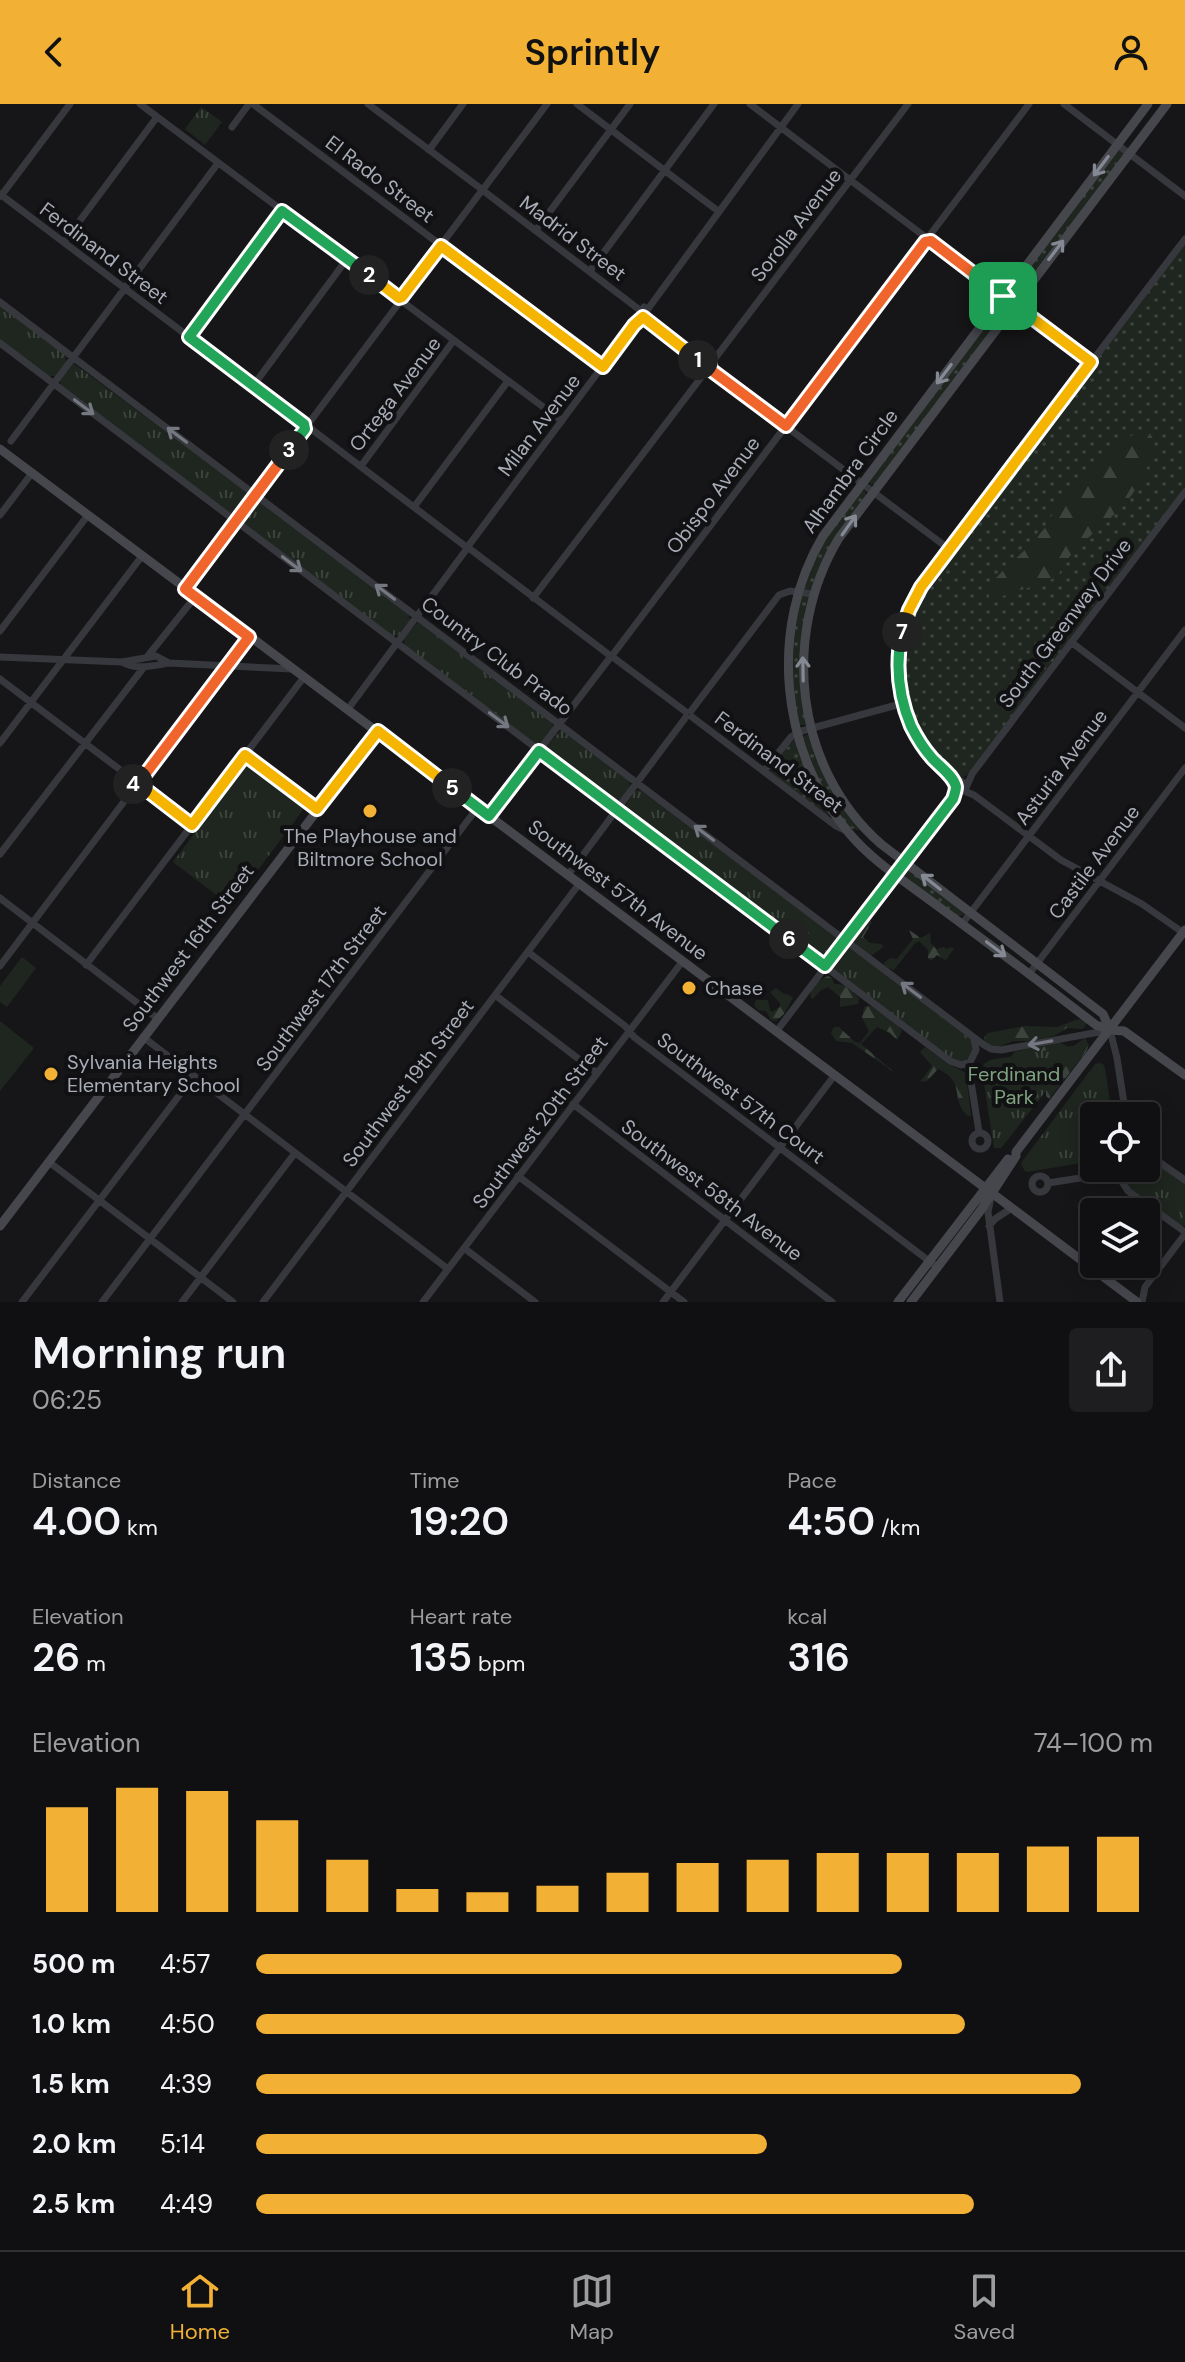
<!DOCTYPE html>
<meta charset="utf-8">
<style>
:root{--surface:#101012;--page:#1e1e20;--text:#f1f3f6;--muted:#9c9d9f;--line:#303032;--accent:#f2b134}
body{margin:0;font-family:"DM Sans",sans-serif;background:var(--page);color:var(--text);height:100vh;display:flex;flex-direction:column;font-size:30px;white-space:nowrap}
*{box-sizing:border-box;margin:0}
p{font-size:26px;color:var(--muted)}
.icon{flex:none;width:44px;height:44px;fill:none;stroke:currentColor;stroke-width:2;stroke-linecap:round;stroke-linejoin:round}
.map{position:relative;height:1198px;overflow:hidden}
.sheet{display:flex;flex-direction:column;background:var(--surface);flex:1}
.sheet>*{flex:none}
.buttons{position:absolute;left:1080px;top:998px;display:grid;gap:16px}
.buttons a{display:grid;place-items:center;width:80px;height:80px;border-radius:8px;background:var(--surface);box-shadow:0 4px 20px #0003,0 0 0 2px var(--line);font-size:40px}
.pin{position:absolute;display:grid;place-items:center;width:68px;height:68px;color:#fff;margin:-34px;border-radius:16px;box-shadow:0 4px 12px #0006}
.km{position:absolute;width:40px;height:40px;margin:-20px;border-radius:50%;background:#222;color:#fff;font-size:22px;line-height:40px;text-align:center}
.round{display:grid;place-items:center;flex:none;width:84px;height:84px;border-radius:8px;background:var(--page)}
.summary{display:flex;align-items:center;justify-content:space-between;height:136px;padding:0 32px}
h1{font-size:44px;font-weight:600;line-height:60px}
.stats{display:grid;grid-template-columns:repeat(3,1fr);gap:12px;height:136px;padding:8px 32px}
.stats div{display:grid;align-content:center}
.stats b{font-size:40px;font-weight:600}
.stats small{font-size:22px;font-weight:400}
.stats p{font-size:22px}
.chart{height:224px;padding:16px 32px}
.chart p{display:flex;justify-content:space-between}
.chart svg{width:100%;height:144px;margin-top:8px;stroke:var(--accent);stroke-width:6}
ul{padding:0 32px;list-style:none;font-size:26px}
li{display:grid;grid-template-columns:128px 96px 1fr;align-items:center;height:60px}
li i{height:20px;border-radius:10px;background:var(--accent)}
header{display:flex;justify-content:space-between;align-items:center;height:104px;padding:0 32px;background:var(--accent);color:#111;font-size:36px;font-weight:600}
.dock{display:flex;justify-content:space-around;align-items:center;height:112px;border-top:2px solid var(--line);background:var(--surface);font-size:22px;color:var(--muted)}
.dock a{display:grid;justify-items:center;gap:4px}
.dock .current{color:var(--accent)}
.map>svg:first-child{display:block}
.grass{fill:url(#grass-dots)}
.forest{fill:url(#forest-firs)}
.park{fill:url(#park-tufts)}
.garden{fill:#1e261f}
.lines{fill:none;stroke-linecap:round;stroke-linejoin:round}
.street{stroke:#37383d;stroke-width:7}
.secondary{stroke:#45474d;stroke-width:9}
.oneway{stroke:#858993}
.oneway2{stroke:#757881}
.split-1-casing{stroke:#fff;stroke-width:16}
.split-2-casing{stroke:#fff;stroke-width:16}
.split-3-casing{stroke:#fff;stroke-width:16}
.split-4-casing{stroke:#fff;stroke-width:16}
.split-5-casing{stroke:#fff;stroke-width:16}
.split-6-casing{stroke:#fff;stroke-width:16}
.split-7-casing{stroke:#fff;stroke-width:16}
.split-8-casing{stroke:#fff;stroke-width:16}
.split-1{stroke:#f0652b;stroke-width:10}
.split-2{stroke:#f5b400;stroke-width:10}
.split-3{stroke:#22a559;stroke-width:10}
.split-4{stroke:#f0652b;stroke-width:10}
.split-5{stroke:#f5b400;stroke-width:10}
.split-6{stroke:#22a559;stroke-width:10}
.split-7{stroke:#22a559;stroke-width:10}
.split-8{stroke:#f5b400;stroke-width:10}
.poi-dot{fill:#f2b134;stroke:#111113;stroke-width:3}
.labels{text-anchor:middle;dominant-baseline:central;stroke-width:8;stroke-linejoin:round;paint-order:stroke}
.street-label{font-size:20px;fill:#a8adb8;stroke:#111113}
.poi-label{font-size:20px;fill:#a8adb8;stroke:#111113;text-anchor:start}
.park-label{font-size:20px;fill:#7fa381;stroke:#111113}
</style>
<header><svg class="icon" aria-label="back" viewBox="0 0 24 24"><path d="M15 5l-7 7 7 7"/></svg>Sprintly<svg class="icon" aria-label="person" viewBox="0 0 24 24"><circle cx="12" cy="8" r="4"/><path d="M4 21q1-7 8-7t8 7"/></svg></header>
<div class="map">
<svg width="1185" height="1198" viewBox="0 0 1185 1198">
<defs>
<pattern id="grass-dots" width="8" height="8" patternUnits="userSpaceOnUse" patternTransform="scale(2)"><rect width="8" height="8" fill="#1e261f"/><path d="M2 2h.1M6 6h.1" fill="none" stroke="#3c433d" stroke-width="1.8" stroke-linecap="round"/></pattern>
<pattern id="forest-firs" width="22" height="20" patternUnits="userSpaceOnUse" patternTransform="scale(2)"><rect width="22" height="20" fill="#1e261f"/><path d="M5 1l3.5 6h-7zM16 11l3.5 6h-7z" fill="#3c433d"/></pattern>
<pattern id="park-tufts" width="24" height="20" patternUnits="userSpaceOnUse" patternTransform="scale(2)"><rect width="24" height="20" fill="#1e261f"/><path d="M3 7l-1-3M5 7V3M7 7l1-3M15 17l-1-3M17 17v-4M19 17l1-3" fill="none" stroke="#3c433d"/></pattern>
</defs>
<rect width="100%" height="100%" fill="#161618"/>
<path class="grass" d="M1118,45L1125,50L1015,195L1008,190Z
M1185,139V384L974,663C969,669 965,675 956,674C913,647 894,583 903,535C906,517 917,499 924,482Z
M1004,197L1010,201L877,379L871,381L868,376Z
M861,387H865L866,393L812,486L805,485L814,453L821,440Z
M802,491L810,493L806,511L807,617L805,621H799C789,580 787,532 802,491Z
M809,630L864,727L849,724C829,697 813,668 802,636L804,632Z
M794,636H797L831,708L828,712L770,668L771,662Z
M904,766H911L966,810L956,813L905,774L902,770Z"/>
<path class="forest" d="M1143,326L1150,330L1155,337C1143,394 1114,409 1075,446C1066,454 1064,468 1052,475C1036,484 1016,485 999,494L992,496L989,493L988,483C1005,462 1028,446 1044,425C1047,420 1050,414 1053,409C1072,380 1111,339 1143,326Z
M868,814L872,818L863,833L870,839L882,840L883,843L871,852L853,837L855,829Z
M909,826L921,834L930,829L931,840L937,845L943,843L948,845L950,843L954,844L947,855L945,856L937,851L931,857L928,854V846L919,837L915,839L894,866L885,863L884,859L890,854L897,855L913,835Z
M828,872L832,874L834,880C847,879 850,887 859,894L858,900L840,903V893L828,883L821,886L813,895L811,894C808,882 819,876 828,872Z
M776,884L784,890H788L793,894L784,910L776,917L771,916L766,907L758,906L754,901L756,896H768L770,906L772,908L780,903V899L770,888Z
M866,902H871C881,910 895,916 902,927L897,936L890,929L877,923L861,940L894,968L852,939L836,937L831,929L834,923H839L855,938L860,939L869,927L862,914L864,903Z
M1083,915L1087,919L1083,925L1067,924L1056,931L1046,934L1034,937H1013L999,943L990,942L984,938V933L988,929L1025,922L1057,923L1076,916Z
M1085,934L1089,941L1086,948L1049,995L1046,992V981L1011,954L1014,948L1059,938L1071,944Z
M925,943L945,958L966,969L971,1012H968C949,995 967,978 938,965L927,977L920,978L932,962L920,948Z"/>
<path class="park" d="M201,3L222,18L205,41L185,25Z
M0,201L65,251L66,258L55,272H47L0,236Z
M73,259L248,389L250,394L238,410L231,411L61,282L60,276Z
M257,396L408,510L410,517L399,531L392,532L245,421L243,413Z
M418,518L552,618L553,624L541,640L537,641L405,542L404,535Z
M561,626L629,676L630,683L619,698L610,697L547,649L546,643Z
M250,662L303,702V706L231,802L173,758L244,663Z
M640,686L838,834L839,839L827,856L819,855L626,710L625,702L635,687Z
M849,843L970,935L973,940L971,951L963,958H956L834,866L832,860L843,844Z
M1071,942H1075L1077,946L1075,950L1001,1044H994L982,967L984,960L990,956Z
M1099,959L1103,960L1105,964L1112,1012H1094V1057L1027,1068L1024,1066L1021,1059L1095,960Z
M1146,1053L1185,1080V1122L1178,1120L1131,1086L1124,1072V1064H1146Z"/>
<path class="garden" d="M22,853L36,864L7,903L0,898V882Z
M0,917L34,944L0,987Z"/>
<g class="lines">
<path class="street" d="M140,0L399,194
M253,0L603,263
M368,0L480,84
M577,0L718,107
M750,0L924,132
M1064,0L1185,92
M232,23L249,0
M429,46L463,0
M484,84L547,0
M485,88L641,207L644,203
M0,90L304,320
M1,92L70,0
M536,126L630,0
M930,131L1029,0
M931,137L1091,258
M64,138L157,13
M590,167L714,0
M402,193L480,89
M0,198L984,941L991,945L1001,946L1110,926L1117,954L1126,1012
M403,198L562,317
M645,209L798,0
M639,218L643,213L705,261
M189,233L282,107
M0,239L950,957L961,961L970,958L976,946L974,935
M710,261L908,0
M711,266L949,445
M253,282L347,155
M309,319L399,199
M310,324L465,442
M11,337L218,59
M361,362L454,236
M414,403L508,277
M0,411L32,369
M469,441L634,220L639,210
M470,445L608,550
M185,485L305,325
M533,494L706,267
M0,527L88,411
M1071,538L1185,624
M614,549L925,138
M0,553L122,558L156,552L169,559
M147,553L195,493
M614,554L686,608
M122,558C135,566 154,562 169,559L292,565
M0,575L127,671L133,679
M348,605L466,446
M691,607L779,491L790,487L814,490
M692,613L836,722L847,727
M0,639L142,452
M245,651L317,705
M764,667L791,633L798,628L904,599
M143,678L147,668L249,533
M967,681L961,677L957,679L956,683L959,687L965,686L972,670L1185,388
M956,682C945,667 931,655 920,639C884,583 896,516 934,465L1185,135
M140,684L149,688L192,721
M964,687L974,691L1061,756L1142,800L1185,830
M489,712L609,555
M0,750L144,563
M568,771L686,613
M0,794L157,914
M962,820L1185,526
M528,848L625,922L634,933L933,1160
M86,861L304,573
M0,862L129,691L134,681
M1029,870L1185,664
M495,891L597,969
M776,928L953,695L956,685
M143,933L448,1165
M968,959L979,1028
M573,1000L832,1198
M972 1037a8 8 0 1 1 16 0a8 8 0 1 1-16 0Z
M1146,1049L1185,1076
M49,1058L233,1198
M1119,1064L1121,1076L1128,1087L1185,1128
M518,1072L684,1198
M1032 1080a8 8 0 1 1 16 0a8 8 0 1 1-16 0Z
M1048,1079L1119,1068
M991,1093L988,1108L1000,1198
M989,1122L995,1115L1010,1105
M464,1144L535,1198
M22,1198L194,972
M102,1198L478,703
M182,1198L295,1049
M263,1198L579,780
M423,1198L682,858
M663,1198L834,972
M1142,1198L1145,1183L1185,1130"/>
<path class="secondary" d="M1148,0L823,432C768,524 780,648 849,729C874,759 909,780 939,803C992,842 1044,881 1096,921L1110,926L1124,927L1185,971
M0,345C380,628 756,916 1137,1198
M1110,926L1103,910L881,740C794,664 781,530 839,434L1167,0
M0,1122L378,627
M898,1198L1008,1055
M911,1198L981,1106L1016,1052V1048L1185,826"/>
</g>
<defs><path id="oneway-shaft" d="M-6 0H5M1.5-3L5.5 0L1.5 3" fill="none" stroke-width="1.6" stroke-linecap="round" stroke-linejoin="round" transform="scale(2)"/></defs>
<g class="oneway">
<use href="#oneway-shaft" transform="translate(1101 62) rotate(127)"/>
<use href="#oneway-shaft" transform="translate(1056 146) rotate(-53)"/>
<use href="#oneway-shaft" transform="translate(944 270) rotate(127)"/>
<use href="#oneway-shaft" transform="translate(849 421) rotate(-55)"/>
<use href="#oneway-shaft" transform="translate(803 565) rotate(-91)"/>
<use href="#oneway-shaft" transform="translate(931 778) rotate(-142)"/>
<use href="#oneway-shaft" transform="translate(996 845) rotate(37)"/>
</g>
<g class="oneway2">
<use href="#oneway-shaft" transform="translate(84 303) rotate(37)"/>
<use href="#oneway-shaft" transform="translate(177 331) rotate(-143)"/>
<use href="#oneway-shaft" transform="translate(292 460) rotate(37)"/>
<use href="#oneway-shaft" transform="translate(385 488) rotate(-143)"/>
<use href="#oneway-shaft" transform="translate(499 616) rotate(37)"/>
<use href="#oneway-shaft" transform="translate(704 729) rotate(-143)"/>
<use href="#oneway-shaft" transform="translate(911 886) rotate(-143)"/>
<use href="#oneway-shaft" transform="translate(1040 939) rotate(170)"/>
</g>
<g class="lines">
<g class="split-1-casing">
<path id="split-1" d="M698,256L705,261H710L711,266L786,322L925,138L931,137L1003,192"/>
</g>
<g class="split-2-casing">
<path id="split-2" d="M369,171L399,194L402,193L441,142L603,263L634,221L643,213L698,256"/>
</g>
<g class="split-3-casing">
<path id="split-3" d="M289,346L305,325L304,320L189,233L282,107L369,171"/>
</g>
<g class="split-4-casing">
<path id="split-4" d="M133,680L135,675L147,668L249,533L185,485L289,346"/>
</g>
<g class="split-5-casing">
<path id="split-5" d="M133,680L135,683L149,688L192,721L245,651L317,705L378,627L452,684"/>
</g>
<g class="split-6-casing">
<path id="split-6" d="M452,684L489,712L539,647L789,835"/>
</g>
<g class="split-7-casing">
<path id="split-7" d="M789,835L825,862L953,695C954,692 956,686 956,683C954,672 939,662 932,654C923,644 917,634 911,622C898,591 895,561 902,528"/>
</g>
<g class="split-8-casing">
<path id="split-8" d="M902,528L909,506L921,483L1091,258L1003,192"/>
</g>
<use href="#split-1" class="split-1"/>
<use href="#split-2" class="split-2"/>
<use href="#split-3" class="split-3"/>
<use href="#split-4" class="split-4"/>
<use href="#split-5" class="split-5"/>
<use href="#split-6" class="split-6"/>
<use href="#split-7" class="split-7"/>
<use href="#split-8" class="split-8"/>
</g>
<g class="poi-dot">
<circle cx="370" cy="707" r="8"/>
<circle cx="689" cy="884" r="8"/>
<circle cx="51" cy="970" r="8"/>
</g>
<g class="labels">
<g class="street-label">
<text transform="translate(380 75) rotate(37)">El Rado Street</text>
<text transform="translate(796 121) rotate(-53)">Sorolla Avenue</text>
<text transform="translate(573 134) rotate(37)">Madrid Street</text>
<text transform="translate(104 149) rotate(37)">Ferdinand Street</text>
<text transform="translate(395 290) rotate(-53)">Ortega Avenue</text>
<text transform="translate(539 321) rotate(-53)">Milan Avenue</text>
<text transform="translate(850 367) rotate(-54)">Alhambra Circle</text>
<text transform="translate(713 391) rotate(-53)">Obispo Avenue</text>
<text transform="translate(1065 519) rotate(-53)">South Greenway Drive</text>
<text transform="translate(497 552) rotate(37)">Country Club Prado</text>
<text transform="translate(779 658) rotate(37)">Ferdinand Street</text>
<text transform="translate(1061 663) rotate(-53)">Asturia Avenue</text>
<text transform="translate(1094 758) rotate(-53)">Castile Avenue</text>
<text transform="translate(618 786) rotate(37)">Southwest 57th Avenue</text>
<text transform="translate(188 844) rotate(-53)">Southwest 16th Street</text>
<text transform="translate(321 884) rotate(-53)">Southwest 17th Street</text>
<text transform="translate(408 979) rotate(-53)">Southwest 19th Street</text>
<text transform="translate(741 994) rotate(37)">Southwest 57th Court</text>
<text transform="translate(540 1018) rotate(-53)">Southwest 20th Street</text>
<text transform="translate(712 1086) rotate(37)">Southwest 58th Avenue</text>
</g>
<g class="poi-label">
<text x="370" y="732" text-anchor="middle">The Playhouse and<tspan x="370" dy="23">Biltmore School</tspan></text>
<text x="705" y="884">Chase</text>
<text x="67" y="958">Sylvania Heights<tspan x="67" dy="23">Elementary School</tspan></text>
</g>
<g class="park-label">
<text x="1014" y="970">Ferdinand<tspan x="1014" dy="23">Park</tspan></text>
</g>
</g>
</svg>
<div class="buttons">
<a><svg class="icon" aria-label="locate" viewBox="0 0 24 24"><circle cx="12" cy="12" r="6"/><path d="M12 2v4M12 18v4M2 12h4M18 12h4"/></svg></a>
<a><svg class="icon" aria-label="layers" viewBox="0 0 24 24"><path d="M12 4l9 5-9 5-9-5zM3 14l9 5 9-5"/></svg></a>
</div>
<div class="pin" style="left:1003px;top:192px;background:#1e9e55"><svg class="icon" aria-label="arrive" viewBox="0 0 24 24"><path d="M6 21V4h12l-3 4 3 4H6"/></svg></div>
<b class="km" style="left:698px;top:256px">1</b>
<b class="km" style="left:369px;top:171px">2</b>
<b class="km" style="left:289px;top:346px">3</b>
<b class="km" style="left:133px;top:680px">4</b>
<b class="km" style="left:452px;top:684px">5</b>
<b class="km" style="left:789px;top:835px">6</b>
<b class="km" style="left:902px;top:528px">7</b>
</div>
<section class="sheet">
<div class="summary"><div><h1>Morning run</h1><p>06:25</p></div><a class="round"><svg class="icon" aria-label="share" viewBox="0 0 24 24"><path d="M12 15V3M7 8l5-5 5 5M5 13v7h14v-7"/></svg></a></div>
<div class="stats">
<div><p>Distance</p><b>4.00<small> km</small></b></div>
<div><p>Time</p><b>19:20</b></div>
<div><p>Pace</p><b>4:50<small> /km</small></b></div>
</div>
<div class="stats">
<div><p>Elevation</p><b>26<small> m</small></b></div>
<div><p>Heart rate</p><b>135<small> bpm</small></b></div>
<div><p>kcal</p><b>316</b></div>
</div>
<div class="chart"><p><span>Elevation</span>74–100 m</p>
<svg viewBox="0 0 160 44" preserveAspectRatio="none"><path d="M5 44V12M15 44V6M25 44V7M35 44V16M45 44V28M55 44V37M65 44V38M75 44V36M85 44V32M95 44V29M105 44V28M115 44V26M125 44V26M135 44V26M145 44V24M155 44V21"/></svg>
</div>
<ul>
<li><b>500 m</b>4:57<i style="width:72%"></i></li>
<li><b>1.0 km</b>4:50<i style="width:79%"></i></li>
<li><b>1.5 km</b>4:39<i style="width:92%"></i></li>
<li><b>2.0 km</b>5:14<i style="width:57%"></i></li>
<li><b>2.5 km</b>4:49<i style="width:80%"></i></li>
</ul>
</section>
<nav class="dock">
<a class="current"><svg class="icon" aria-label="home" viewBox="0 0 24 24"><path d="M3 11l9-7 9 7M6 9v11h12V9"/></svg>Home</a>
<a><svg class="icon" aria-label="map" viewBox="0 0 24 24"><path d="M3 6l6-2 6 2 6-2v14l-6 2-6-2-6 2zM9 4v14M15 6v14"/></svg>Map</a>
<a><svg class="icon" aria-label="saved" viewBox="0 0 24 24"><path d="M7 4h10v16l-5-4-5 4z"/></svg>Saved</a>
</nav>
